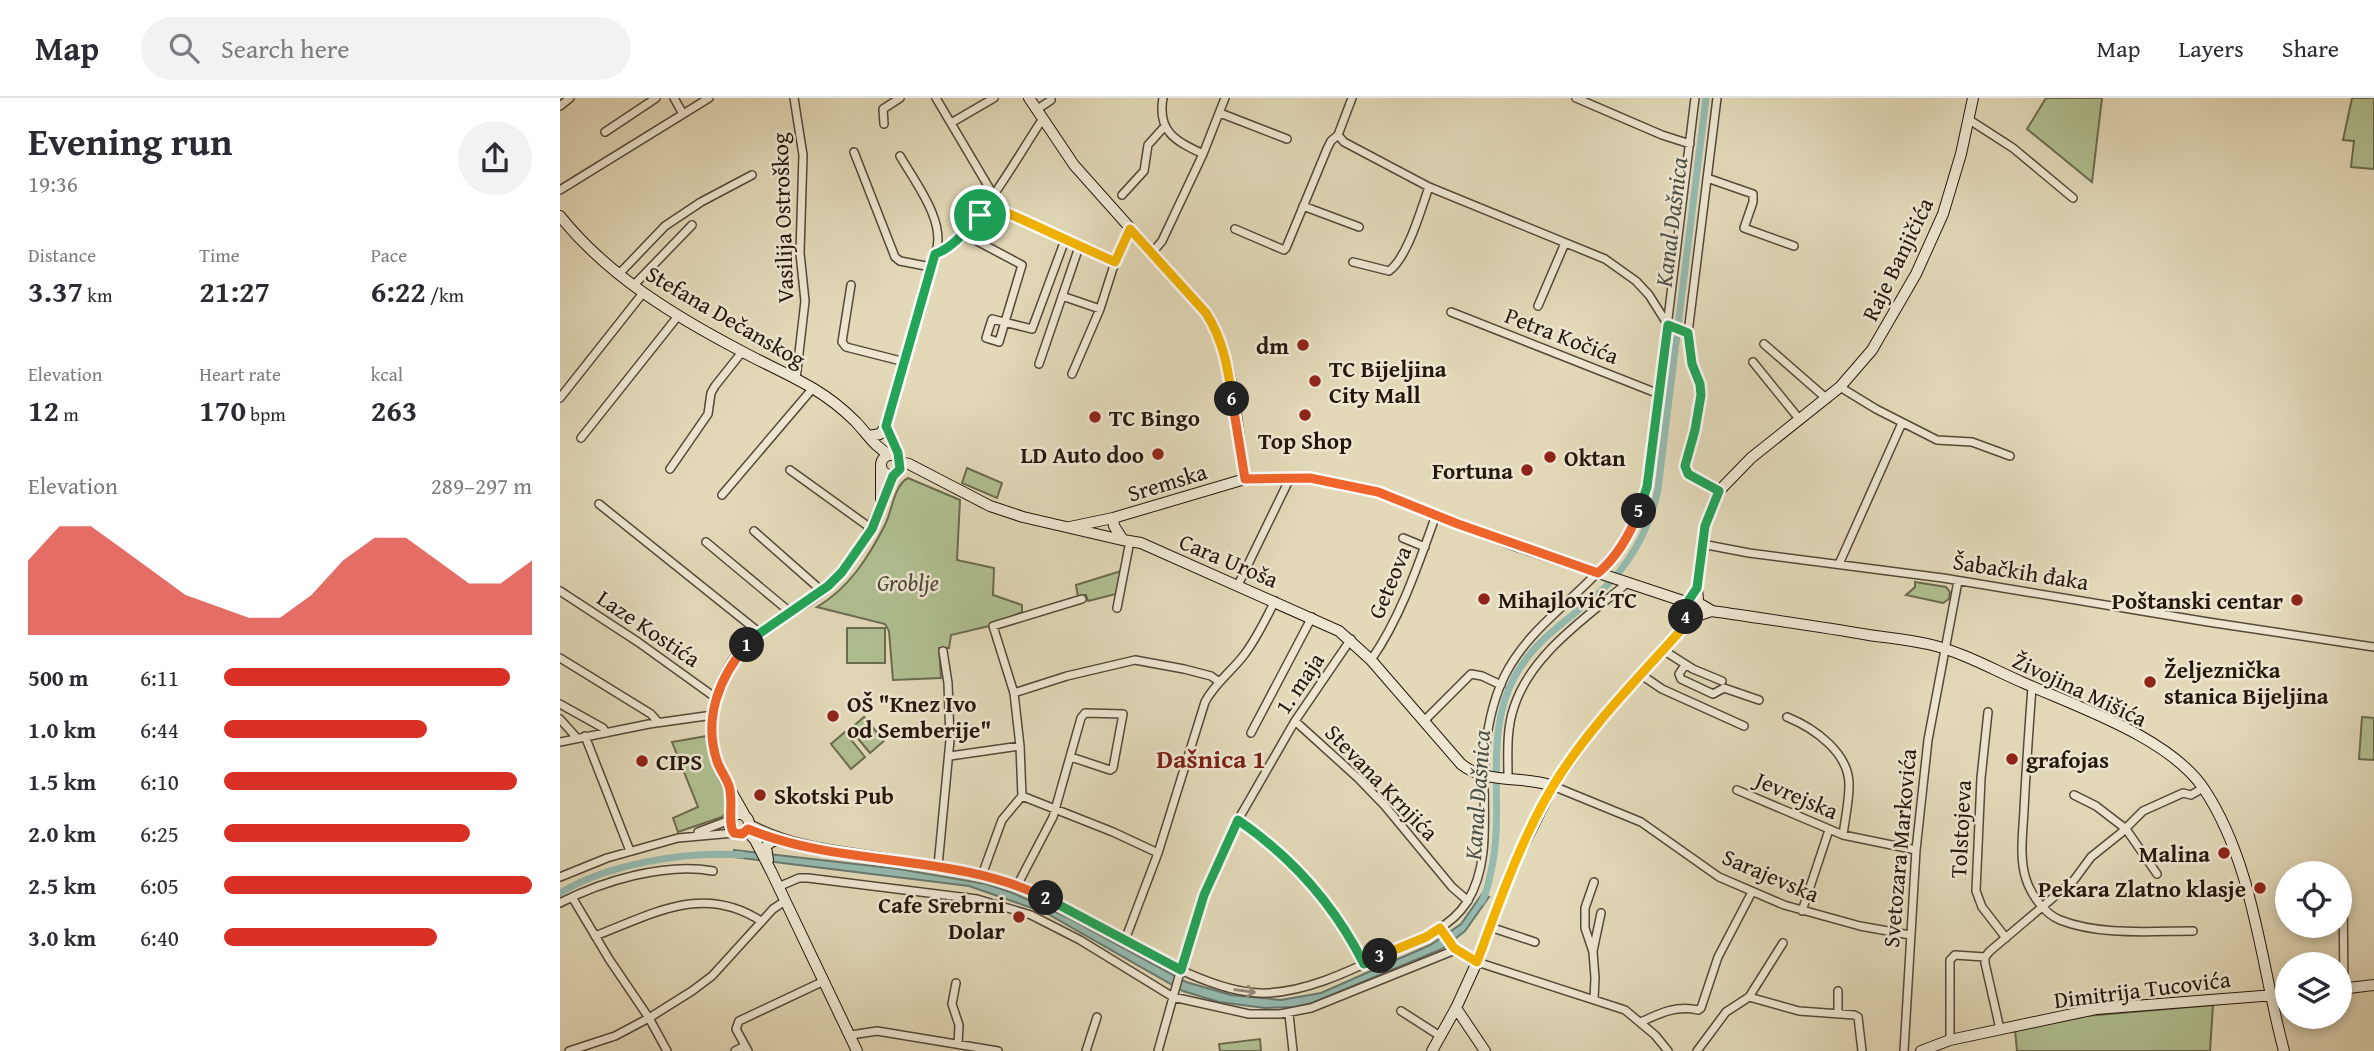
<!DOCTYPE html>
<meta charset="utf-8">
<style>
:root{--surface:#fff;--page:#f2f2f3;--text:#2b2b33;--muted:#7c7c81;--line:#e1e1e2;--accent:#d93025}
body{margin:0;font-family:"Gentium Book Plus",serif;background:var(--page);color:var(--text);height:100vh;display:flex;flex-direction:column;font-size:26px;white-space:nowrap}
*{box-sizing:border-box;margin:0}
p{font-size:23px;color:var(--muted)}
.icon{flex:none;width:38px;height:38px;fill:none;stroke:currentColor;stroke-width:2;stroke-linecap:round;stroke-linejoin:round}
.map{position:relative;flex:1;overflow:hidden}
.panel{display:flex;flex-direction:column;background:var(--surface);width:560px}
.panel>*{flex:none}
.buttons{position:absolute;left:1715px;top:763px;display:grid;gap:14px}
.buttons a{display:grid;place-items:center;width:77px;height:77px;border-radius:50%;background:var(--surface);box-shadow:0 4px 10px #0003;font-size:35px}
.pin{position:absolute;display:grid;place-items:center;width:60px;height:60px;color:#fff;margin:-30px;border:4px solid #fff;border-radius:50%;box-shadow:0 2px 7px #0007}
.km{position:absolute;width:35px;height:35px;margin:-18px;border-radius:50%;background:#222;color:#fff;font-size:19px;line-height:35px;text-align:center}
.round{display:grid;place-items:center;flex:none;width:74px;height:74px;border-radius:37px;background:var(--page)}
.overview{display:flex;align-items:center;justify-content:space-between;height:119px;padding:0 28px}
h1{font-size:38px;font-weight:700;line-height:52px}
.metrics{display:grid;grid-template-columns:repeat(3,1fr);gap:10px;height:119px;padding:7px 28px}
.metrics div{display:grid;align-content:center}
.metrics b{font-size:30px;font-weight:700}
.metrics small{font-size:19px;font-weight:400}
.metrics p{font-size:19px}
.chart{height:196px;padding:14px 28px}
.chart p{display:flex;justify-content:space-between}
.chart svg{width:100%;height:126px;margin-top:7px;fill:var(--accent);opacity:.7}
ul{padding:0 28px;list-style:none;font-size:23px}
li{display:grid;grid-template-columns:112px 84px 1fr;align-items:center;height:52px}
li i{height:18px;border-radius:9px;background:var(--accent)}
header{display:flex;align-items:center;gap:42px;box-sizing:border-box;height:98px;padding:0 35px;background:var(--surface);border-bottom:2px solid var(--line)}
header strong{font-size:33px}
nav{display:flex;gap:38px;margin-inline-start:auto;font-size:24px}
.search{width:490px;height:63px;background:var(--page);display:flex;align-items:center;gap:18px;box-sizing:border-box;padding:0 24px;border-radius:38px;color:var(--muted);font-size:26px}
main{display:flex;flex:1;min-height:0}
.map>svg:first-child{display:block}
.green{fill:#b0c091;stroke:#6a6c4f;stroke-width:2}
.water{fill:#95bab0;stroke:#68796f;stroke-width:2}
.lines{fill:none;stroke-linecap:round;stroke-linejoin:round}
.canal{stroke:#95bab0;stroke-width:7}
.street-casing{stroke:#544838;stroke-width:10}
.secondary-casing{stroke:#25170d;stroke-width:12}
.street{stroke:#ede6d1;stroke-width:7}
.secondary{stroke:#ede6d1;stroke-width:10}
.oneway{stroke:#938979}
.split-1-casing{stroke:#fff;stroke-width:14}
.split-2-casing{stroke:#fff;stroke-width:14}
.split-3-casing{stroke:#fff;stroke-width:14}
.split-4-casing{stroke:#fff;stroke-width:14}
.split-5-casing{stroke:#fff;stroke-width:14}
.split-6-casing{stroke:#fff;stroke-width:14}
.split-7-casing{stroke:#fff;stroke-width:14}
.split-1{stroke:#22a559;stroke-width:9}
.split-2{stroke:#f0652b;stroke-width:9}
.split-3{stroke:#22a559;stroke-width:9}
.split-4{stroke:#f5b400;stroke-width:9}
.split-5{stroke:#22a559;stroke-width:9}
.split-6{stroke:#f0652b;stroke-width:9}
.split-7{stroke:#f5b400;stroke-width:9}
.poi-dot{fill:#8f2418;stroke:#ede6d1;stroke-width:2.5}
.labels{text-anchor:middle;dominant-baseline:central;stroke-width:5;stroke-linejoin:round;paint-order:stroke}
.street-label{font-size:23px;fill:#25170d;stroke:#ede6d1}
.poi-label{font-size:23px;font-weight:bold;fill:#25170d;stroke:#ede6d1;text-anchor:start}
.park-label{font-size:23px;font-style:italic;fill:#4f4a35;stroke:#ede6d1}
.water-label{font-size:24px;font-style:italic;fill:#4c5046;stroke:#ede6d1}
.quarter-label{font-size:26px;font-weight:bold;fill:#7a1f14;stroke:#ede6d1}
</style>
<header>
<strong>Map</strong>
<div class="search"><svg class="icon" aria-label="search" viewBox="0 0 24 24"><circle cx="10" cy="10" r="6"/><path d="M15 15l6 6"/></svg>Search here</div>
<nav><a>Map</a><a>Layers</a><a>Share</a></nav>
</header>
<main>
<section class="panel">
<div class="overview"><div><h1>Evening run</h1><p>19:36</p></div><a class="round"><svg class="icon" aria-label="share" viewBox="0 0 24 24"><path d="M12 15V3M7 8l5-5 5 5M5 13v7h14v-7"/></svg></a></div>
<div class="metrics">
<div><p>Distance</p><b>3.37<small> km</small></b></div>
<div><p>Time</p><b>21:27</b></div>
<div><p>Pace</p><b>6:22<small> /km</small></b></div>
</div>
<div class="metrics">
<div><p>Elevation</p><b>12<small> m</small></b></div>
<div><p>Heart rate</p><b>170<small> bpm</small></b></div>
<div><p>kcal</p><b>263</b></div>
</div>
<div class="chart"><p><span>Elevation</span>289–297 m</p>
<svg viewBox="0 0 160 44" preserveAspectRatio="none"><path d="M0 44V18L10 6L20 6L30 14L40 22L50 30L60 34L70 38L80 38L90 30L100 18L110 10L120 10L130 18L140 26L150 26L160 18V44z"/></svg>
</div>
<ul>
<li><b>500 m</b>6:11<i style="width:93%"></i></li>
<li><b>1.0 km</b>6:44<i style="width:66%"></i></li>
<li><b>1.5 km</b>6:10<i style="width:95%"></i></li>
<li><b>2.0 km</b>6:25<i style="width:80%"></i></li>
<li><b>2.5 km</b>6:05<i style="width:100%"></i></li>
<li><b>3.0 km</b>6:40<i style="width:69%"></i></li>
</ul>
</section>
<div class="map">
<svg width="1814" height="953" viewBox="0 0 1814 953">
<rect width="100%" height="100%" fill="#e3d9b8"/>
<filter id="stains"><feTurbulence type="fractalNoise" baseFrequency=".00286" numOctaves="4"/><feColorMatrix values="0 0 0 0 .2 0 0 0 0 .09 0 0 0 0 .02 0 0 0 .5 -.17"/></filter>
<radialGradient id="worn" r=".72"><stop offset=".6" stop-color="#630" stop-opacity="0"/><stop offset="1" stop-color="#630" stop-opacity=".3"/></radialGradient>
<path class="green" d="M1486,0H1542L1532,84L1467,31Z
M1792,0H1814V71L1791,69L1794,43L1783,42Z
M407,370L442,385L437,400L402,385Z
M348,380L400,402L397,462L434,470L433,497L462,507V514L429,528L391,537L389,550H379L381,580L333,582L329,533L325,526L257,509C289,490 308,460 325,427C332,413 334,387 348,380Z
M561,473L556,496L528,503L526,497L518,499L516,487Z
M1355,484L1386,489L1390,494L1389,501L1383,505L1346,497L1355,489Z
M287,530H325V565H287Z
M304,619L324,643L310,655L290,631Z
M1802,619L1814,620V662L1799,661Z
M285,634L305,659L291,671L271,646Z
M147,638L167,702L166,715L162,719L118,734L113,720L138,709L112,644Z
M1653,907L1650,953H1457L1455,932L1526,918Z
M700,941L701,953H660L659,946Z"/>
<path class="water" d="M174,752L339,771L426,786L453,795L509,820L626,884L671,897L721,902L761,895L870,847L901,826L922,796L929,799L905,833L882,851L752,905L734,909L705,910L659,904L623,893L486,815L409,788L173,759Z"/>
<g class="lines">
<path class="canal" d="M0,795C47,766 126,753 182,757
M922,803C927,794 929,784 931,773C946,710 922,637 955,578C981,532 1020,517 1053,481C1075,457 1092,423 1098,391L1146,0"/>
<g class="street-casing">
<path id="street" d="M114,0L123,16
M234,0L243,57L240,155L245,203L236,281
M376,0L434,98
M603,0C597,34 616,43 643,56
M1016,0L1102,37L1130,46
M1157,0L1128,235L1132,266L1140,286L1141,297L1135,332L1125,368L1128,376L1159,393
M0,8L10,0
M476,12L491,2
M660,15L727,41
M1408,21L1453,50L1513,100
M391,25L434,0
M324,26L323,11L340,0
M45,34L96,0
M778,37L784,44L869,89L1045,161L1076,183L1089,197L1108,227L1128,235
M294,54L335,159L340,163L371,169
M340,58C355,84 388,126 375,156
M1147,80L1193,96V104L1184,130L1234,148
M0,92L149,0
M562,97L584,73L588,47L605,28
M428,106L555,164L570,131
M743,108L799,129
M675,131L724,152L726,150L767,51L771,43L778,37L792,0
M402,135L462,167L439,244L426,240L432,221L472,231L505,142
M592,155L602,143L643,56L665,0
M793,164L829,173C848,159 861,111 869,89
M59,176L105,128L141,104L192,77
M291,187L282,244L286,249L345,264
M73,188L132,127
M502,198L540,211
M978,208L1005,145
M891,214L1099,296
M1204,246L1267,301
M1193,264L1240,322
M479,266L519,149
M512,276L540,211L555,164
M1280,289L1316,311L1377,342L1412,344L1450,358
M0,300L83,195
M21,340L118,218
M339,362L326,328L375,156C411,145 460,54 482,22
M110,371L148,316L151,295L155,288L182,254
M230,372L312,431
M162,397L253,290
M39,406L200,535
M194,433L262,493
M843,440L865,449
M146,444L230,514
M1142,446L1189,455L1383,480L1648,524L1814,549
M1279,466L1342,325
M678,487L730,380
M0,493L78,544L156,600
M557,510L570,443
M1103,552L1133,571L1162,583
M0,560L91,616L98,624
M811,562C841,519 858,467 876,417
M1125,567L1119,576L1121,581L1153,596L1164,590L1199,602
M1080,576L1102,591L1184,628
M1472,589C1469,630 1466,671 1464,712C1463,734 1459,760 1466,781C1471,797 1485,816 1500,822C1541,838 1590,833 1633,833
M454,595L433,528L522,501
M0,606L43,630L46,635
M1428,614L1421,680L1416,793L1422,809L1446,840
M1227,619C1254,630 1290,655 1289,688C1289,704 1285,721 1283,737
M0,621L17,640
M735,623L799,681L825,708L892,789L908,803
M864,623L911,576L922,578L941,587
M691,635L752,519
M25,638L70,753
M0,644L89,626L153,617
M390,658L460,648
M948,680C948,657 946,632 954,609C971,556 1026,520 1067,485
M993,688L1081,724L1159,779L1224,807L1300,828L1350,837
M1177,692L1283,737L1356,752
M1514,697L1536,708L1566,731L1597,776
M678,722C733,760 773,806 804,866
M190,726C234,748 268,751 316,758C362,765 409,772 453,785C481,793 509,811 534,825C580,851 655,898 708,895C746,893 783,876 817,860C848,846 888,834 907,804C929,769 924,723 924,684C924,649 929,611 944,579C973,519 1040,489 1071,430C1094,388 1094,340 1099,294C1111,196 1123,98 1135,0
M138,734L170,722
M598,755L553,734L462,698L460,648L454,595L507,578L575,562L624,571L651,578L658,583
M378,768L390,642L388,585L383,553
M422,777L442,722L462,698
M0,779L47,760L118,740L174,735
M1034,784L1025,810V830L1033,854L1035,880L1034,901
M458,786L493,719L521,620L525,615L563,616L553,670L550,672L511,659
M218,789L239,780H248L417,801L471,817L520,842L613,899L689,916H720L751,910L895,852
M12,799L49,861L89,920L132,893L152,878L213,811L225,803
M1783,799L1784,890
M0,805C42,783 106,764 153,773
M1242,813L1269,732
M930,829L975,844
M880,830L895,852L917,864L1065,912L1095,937L1108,953
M35,838C93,816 143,785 201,823
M565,842L598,755L645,604C655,585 671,574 684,557C697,540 705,522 715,503
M1033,853L1041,815
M396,885L392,906L399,927L398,946
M1278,893V916
M1189,899L1223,845
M841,913L880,938
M729,916L733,953
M1081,924C1100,915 1117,907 1138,912L1141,910L1158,859L1192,794
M1440,931L1425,865V859L1430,853L1514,782L1531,759L1561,735L1583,713L1623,695L1631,697L1643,690
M291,937L317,933L438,953
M1390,942V862L1395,857L1425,859
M9,953L55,938L89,920L107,953
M175,953L185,948
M188,953L176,931L179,923L264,883
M526,953L537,919
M598,953L633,828L653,774L678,722L735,623L791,541
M1137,953L1166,914L1189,899L1239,913L1294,917L1298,919L1302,953
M1344,953L1356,752L1368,642L1398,483"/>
</g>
<g class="secondary-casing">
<path id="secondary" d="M469,0L514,67L646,215C676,264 675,326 685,381
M0,118C48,178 116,219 183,254C207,267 231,277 254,291C269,300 284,312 296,324C307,336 316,350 330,357
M309,338L320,336L326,328
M321 367a10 10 0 1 1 20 0a10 10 0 1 1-20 0Z
M340,364L349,366L430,408L463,419L562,442
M321,402V370
M553,420L554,428L563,442L581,445L779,533L811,562L901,666C927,687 963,677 993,688
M510,429L553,420L685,381L749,380L818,394L954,447L1126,504
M1129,501L1124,509C1127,525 1141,516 1152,513
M1138,502L1137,490L1145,428L1159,393L1191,360L1280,289L1312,252L1356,176L1383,116L1401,56L1413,0
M1142,507L1152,513C1205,521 1257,528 1309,537C1330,540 1351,542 1372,547C1404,555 1434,572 1464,585C1520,610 1610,640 1644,691C1694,766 1701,868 1724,953
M169 726a10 10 0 1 1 20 0a10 10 0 1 1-20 0Z
M185,718C175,699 162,681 156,660C144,617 161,569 194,539C217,519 247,508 269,487C302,457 317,418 333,378
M187,733L195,742L211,773L297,953
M208,762L206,749C213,739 221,743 232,745
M1780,891L1814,887
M896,910L925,953
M872,953L896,910L917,864L951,772L993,688L1035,628L1127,524L1135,519
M1361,953L1390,942L1536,911L1727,896"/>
</g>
<use href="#street" class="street"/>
<use href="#secondary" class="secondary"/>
</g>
<defs><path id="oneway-shaft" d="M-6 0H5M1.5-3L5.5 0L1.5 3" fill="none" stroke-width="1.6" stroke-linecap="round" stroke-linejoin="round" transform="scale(1.75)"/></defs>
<use class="oneway" href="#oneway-shaft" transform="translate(685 893) rotate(8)"/>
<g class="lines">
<g class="split-1-casing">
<path id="split-1" d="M187,547L200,535L268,488L282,474L312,431L333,378L340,371L338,355L326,328L375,156C393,150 408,130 420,117"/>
</g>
<g class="split-2-casing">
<path id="split-2" d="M187,547C159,579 143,621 157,663C160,672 166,679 169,688C174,702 167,726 174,735L182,736L188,731C282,770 393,754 486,800"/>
</g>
<g class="split-3-casing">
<path id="split-3" d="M486,800L621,872L644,797L678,722C733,760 774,806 804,866L820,858"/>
</g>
<g class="split-4-casing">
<path id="split-4" d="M820,858L866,839L880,830L894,850L917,864C939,805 960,743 993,688C1028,630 1076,583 1121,532L1127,524L1126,519"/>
</g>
<g class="split-5-casing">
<path id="split-5" d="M1079,413L1087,389L1108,227L1128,235L1132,266L1140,286L1141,297L1135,332L1125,368L1128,376L1159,393L1145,428L1137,490L1124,509L1126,519"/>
</g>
<g class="split-6-casing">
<path id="split-6" d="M672,301L685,381L750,380L818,394L898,426L1038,475C1057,459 1070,436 1079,413"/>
</g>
<g class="split-7-casing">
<path id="split-7" d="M420,117L428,106L555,164L570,131L646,215C663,242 668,269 672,301"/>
</g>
<use href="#split-1" class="split-1"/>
<use href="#split-2" class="split-2"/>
<use href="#split-3" class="split-3"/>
<use href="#split-4" class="split-4"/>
<use href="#split-5" class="split-5"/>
<use href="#split-6" class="split-6"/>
<use href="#split-7" class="split-7"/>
</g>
<g class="poi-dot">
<circle cx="743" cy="247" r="7"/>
<circle cx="755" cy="283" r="7"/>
<circle cx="745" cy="317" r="7"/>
<circle cx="535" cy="319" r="7"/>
<circle cx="598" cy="356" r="7"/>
<circle cx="990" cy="359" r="7"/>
<circle cx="967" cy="372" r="7"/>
<circle cx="924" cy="501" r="7"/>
<circle cx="1737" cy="502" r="7"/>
<circle cx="1590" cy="584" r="7"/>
<circle cx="273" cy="618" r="7"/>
<circle cx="1452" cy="661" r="7"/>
<circle cx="82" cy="663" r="7"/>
<circle cx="200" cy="697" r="7"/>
<circle cx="1664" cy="755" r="7"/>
<circle cx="1700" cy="790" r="7"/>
<circle cx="459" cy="819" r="7"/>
</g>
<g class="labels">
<g class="street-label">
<text transform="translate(222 120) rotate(-92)">Vasilija Ostroškog</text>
<text transform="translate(1337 161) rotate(-64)">Raje Banjičića</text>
<text transform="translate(166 218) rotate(30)">Stefana Dečanskog</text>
<text transform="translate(1002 237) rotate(21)">Petra Kočića</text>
<text transform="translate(607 384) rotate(-17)">Sremska</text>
<text transform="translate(669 462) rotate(23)">Cara Uroša</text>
<text transform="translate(1461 473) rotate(9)">Šabačkih đaka</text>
<text transform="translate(829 484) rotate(-67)">Geteova</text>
<text transform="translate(89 530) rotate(34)">Laze Kostića</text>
<text transform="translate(739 585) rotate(-56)">1. maja</text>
<text transform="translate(1520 591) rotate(25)">Živojina Mišića</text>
<text transform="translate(822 684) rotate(46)">Stevana Krnjića</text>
<text transform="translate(1237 697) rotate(23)">Jevrejska</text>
<text transform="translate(1400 731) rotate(-87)">Tolstojeva</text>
<text transform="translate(1339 750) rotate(-85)">Svetozara Markovića</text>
<text transform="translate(1211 777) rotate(23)">Sarajevska</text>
<text transform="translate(1582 891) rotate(-7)">Dimitrija Tucovića</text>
</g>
<g class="poi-label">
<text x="729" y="247" text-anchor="end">dm</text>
<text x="769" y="270">TC Bijeljina<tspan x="769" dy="26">City Mall</tspan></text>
<text x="549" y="319">TC Bingo</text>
<text x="745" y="342" text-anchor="middle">Top Shop</text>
<text x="584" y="356" text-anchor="end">LD Auto doo</text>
<text x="1004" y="359">Oktan</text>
<text x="953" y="372" text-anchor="end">Fortuna</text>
<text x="938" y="501">Mihajlović TC</text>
<text x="1723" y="502" text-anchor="end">Poštanski centar</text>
<text x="1604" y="571">Željeznička<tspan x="1604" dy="26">stanica Bijeljina</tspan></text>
<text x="287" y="605">OŠ "Knez Ivo<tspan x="287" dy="26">od Semberije"</tspan></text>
<text x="1466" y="661">grafojas</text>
<text x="96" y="663">CIPS</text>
<text x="214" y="697">Skotski Pub</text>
<text x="1650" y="755" text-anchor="end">Malina</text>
<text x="1686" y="790" text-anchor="end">Pekara Zlatno klasje</text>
<text x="445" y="806" text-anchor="end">Cafe Srebrni<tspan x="445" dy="26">Dolar</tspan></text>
</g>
<g class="park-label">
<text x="348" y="484">Groblje</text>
</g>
<g class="water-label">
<text transform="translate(1111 124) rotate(-83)">Kanal Dašnica</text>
<text transform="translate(917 697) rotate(-86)">Kanal Dašnica</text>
</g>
<g class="quarter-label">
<text x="651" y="660">Dašnica 1</text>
</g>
</g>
<rect width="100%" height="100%" filter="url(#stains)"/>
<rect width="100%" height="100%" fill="url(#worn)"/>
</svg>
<div class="buttons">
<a><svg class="icon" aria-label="locate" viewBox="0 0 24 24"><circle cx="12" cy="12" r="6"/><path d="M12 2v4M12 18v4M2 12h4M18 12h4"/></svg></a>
<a><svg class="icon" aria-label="layers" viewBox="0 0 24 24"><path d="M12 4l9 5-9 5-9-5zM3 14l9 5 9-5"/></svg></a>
</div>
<div class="pin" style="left:420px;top:117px;background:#1e9e55"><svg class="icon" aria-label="arrive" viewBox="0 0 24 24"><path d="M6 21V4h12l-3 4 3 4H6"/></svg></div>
<b class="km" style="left:187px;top:547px">1</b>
<b class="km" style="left:486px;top:800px">2</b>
<b class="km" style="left:820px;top:858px">3</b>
<b class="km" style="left:1126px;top:519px">4</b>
<b class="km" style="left:1079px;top:413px">5</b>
<b class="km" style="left:672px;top:301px">6</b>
</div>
</main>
